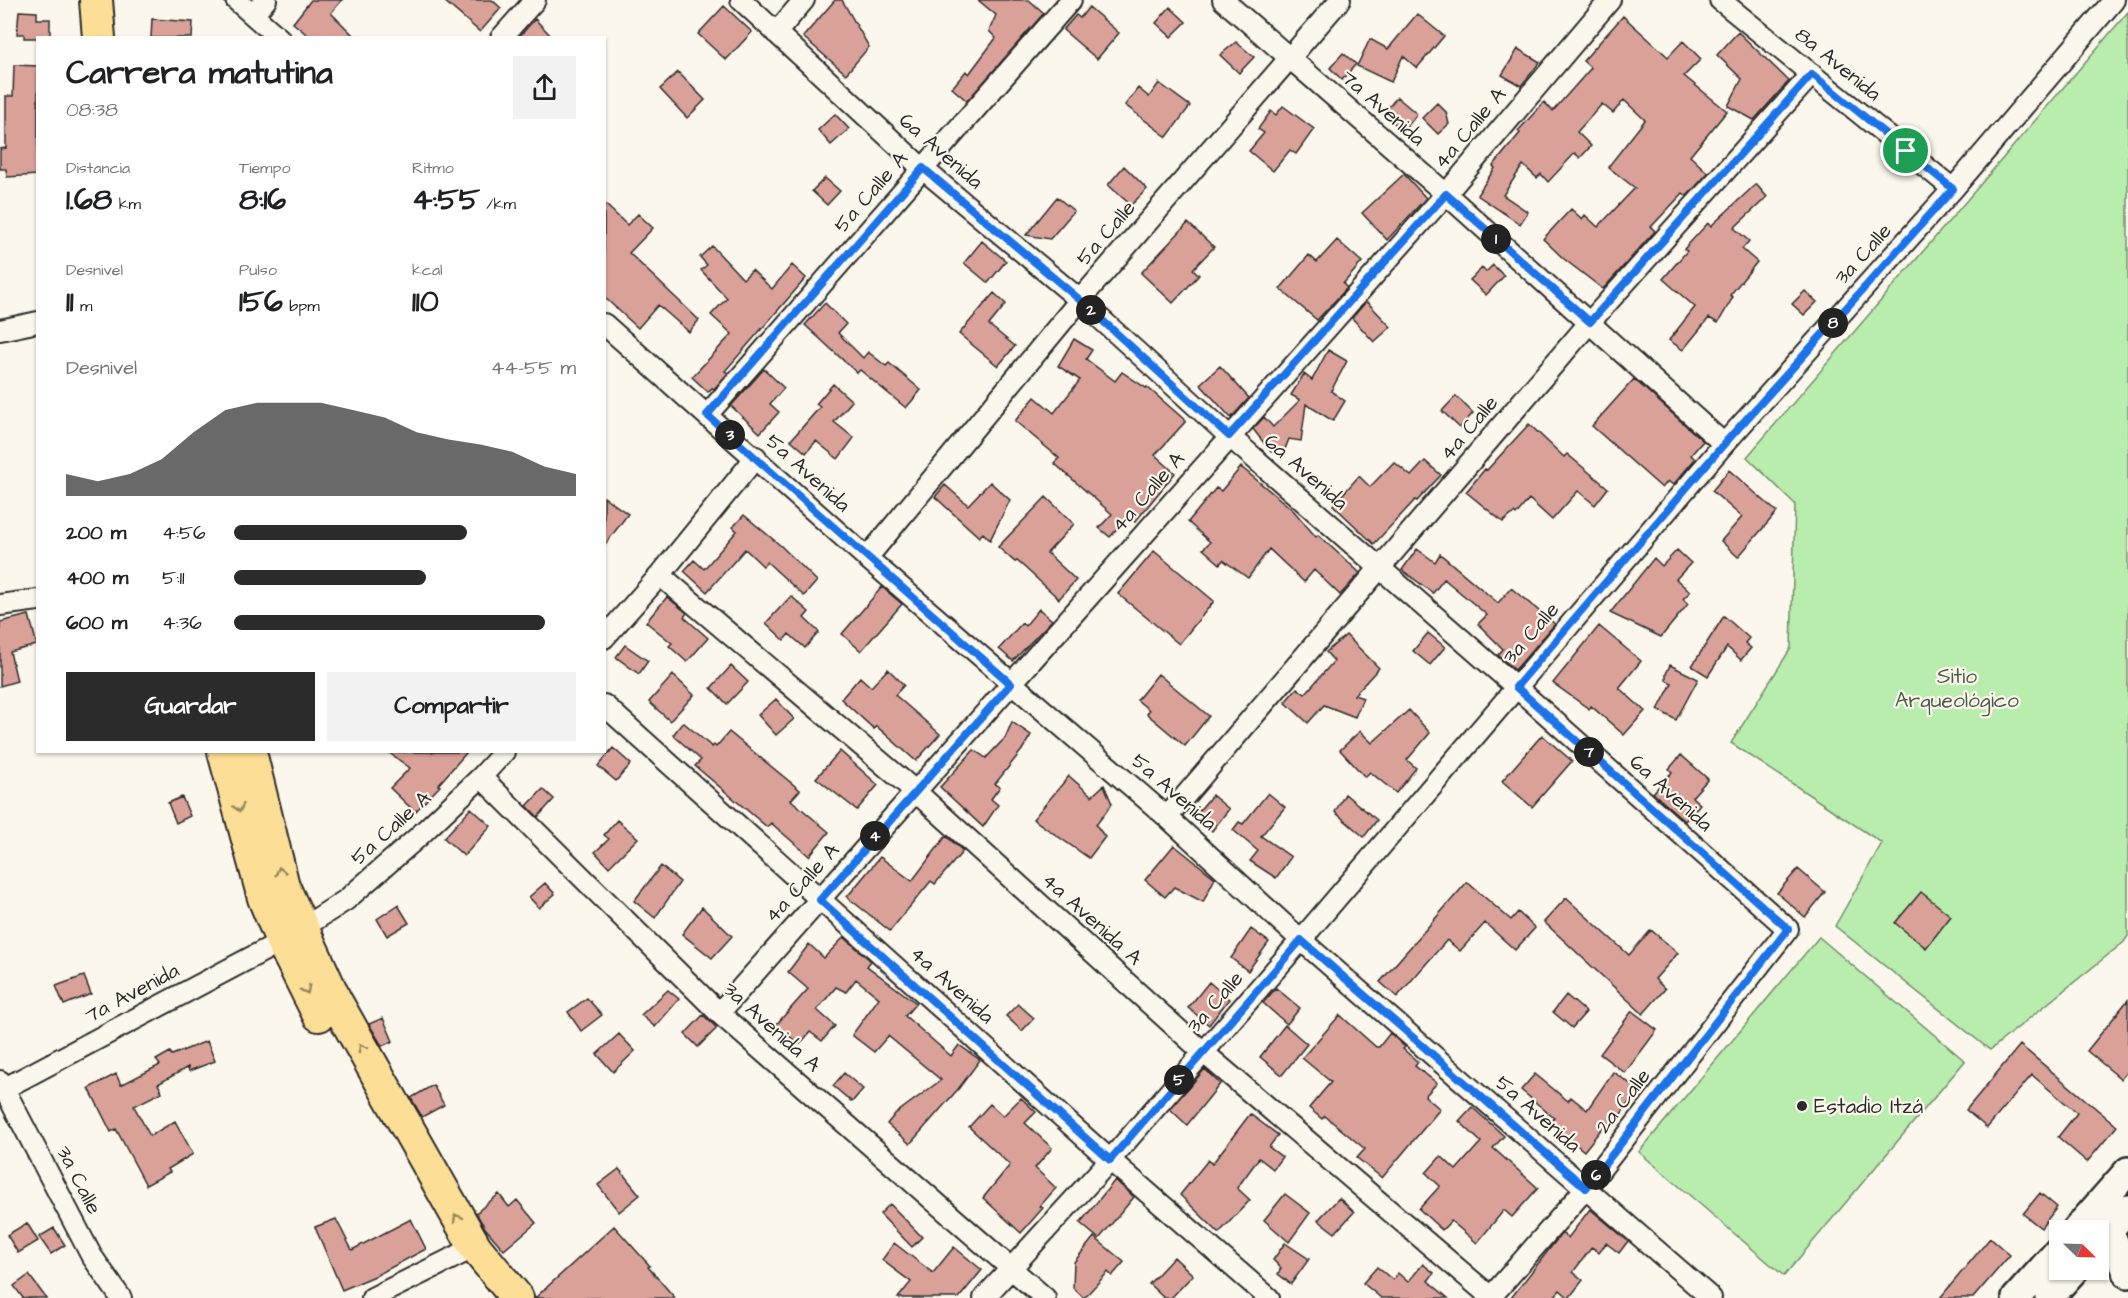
<!DOCTYPE html>
<html lang="es">
<meta charset="utf-8">
<style>
:root{--surface:#fff;--page:#f2f2f2;--text:#202124;--muted:#757577;--accent:#2b2b2b}
body{margin:0;font-family:"Architects Daughter",sans-serif;background:var(--page);color:var(--text);height:100vh;display:flex;flex-direction:column;font-size:22px;white-space:nowrap}
*{box-sizing:border-box;margin:0}
p{font-size:20px;color:var(--muted)}
.icon{flex:none;width:33px;height:33px;fill:none;stroke:currentColor;stroke-width:2;stroke-linecap:round;stroke-linejoin:round}
.map{position:relative;flex:1;overflow:hidden}
.side{position:absolute;left:36px;top:36px;width:570px;height:717px;display:flex;flex-direction:column;background:var(--surface);border-radius:0px;box-shadow:0 2px 4px #0004}
.side>*{flex:none}
.needle{width:39px;rotate:113deg}
.buttons{position:absolute;left:2049px;top:1220px;display:grid;gap:12px}
.buttons a{display:grid;place-items:center;width:60px;height:60px;border-radius:0px;background:var(--surface);box-shadow:0 2px 4px #0004;font-size:30px}
.pin{position:absolute;display:grid;place-items:center;width:51px;height:51px;color:#fff;margin:-26px;border:3px solid #fff;border-radius:50%;box-shadow:0 2px 6px #0007}
.km{position:absolute;width:30px;height:30px;margin:-15px;border-radius:50%;background:#222;color:#fff;font-size:16px;line-height:30px;text-align:center}
.round{display:grid;place-items:center;flex:none;width:63px;height:63px;border-radius:0px;background:var(--page)}
.overview{display:flex;align-items:center;justify-content:space-between;height:102px;padding:0 30px}
h1{font-size:33px;font-weight:700;line-height:45px}
.stats{display:grid;grid-template-columns:repeat(3,1fr);gap:9px;height:102px;padding:6px 30px}
.stats div{display:grid;align-content:center}
.stats b{font-size:30px;font-weight:700}
.stats small{font-size:16px;font-weight:400}
.stats p{font-size:16px}
.chart{height:168px;padding:12px 30px}
.chart p{display:flex;justify-content:space-between}
.chart svg{width:100%;height:108px;margin-top:6px;fill:var(--accent);opacity:.7}
.primary-button{display:flex;gap:12px;margin-top:auto;padding:12px 30px}
.primary-button a{flex:1;height:69px;border-radius:0px;background:var(--accent);color:#fff;font-size:24px;font-weight:700;line-height:69px;text-align:center}
.primary-button a+a{background:var(--page);color:var(--text)}
ul{padding:0 30px;list-style:none;font-size:20px}
li{display:grid;grid-template-columns:96px 72px 1fr;align-items:center;height:45px}
li i{height:15px;border-radius:8px;background:var(--accent)}
.map>svg:first-child{display:block}
.green{fill:#b9edae;stroke:#728c6c;stroke-width:1.5}
.building{fill:#daa199;stroke:#2b2b2b;stroke-width:1.5}
.lines{fill:none;stroke-linecap:round;stroke-linejoin:round}
.street-casing{stroke:#2b2b2b;stroke-width:24}
.secondary-casing{stroke:#2b2b2b;stroke-width:32}
.primary-casing{stroke:#2b2b2b;stroke-width:36}
.street{stroke:#fbf7ec;stroke-width:20}
.secondary{stroke:#fbf7ec;stroke-width:27}
.primary{stroke:#fdde96;stroke-width:32}
.oneway{stroke:#948460}
.route-casing{stroke:#fff;stroke-width:12}
.route{stroke:#1a73e8;stroke-width:8}
.poi-dot{fill:#2b2b2b;stroke:#fbf7ec;stroke-width:2}
.labels{text-anchor:middle;dominant-baseline:central;stroke-width:4.5;stroke-linejoin:round;paint-order:stroke}
.street-label{font-size:21px;fill:#2b2b2b;stroke:#fbf7ec}
.park-label{font-size:21px;fill:#4e5c4c;stroke:#fbf7ec}
.poi-label{font-size:21px;fill:#2b2b2b;stroke:#fbf7ec;text-anchor:start}
</style>
<div class="map">
<svg width="2128" height="1298" viewBox="0 0 2128 1298">
<rect width="100%" height="100%" fill="#fbf7ec"/>
<filter id="ink" filterUnits="userSpaceOnUse"><feTurbulence type="fractalNoise" baseFrequency=".0167" numOctaves="2"/><feDisplacementMap in="SourceGraphic" scale="12" xChannelSelector="R" yChannelSelector="G"/><feConvolveMatrix kernelMatrix="1 2 1 2 8 2 1 2 1" color-interpolation-filters="sRGB"/></filter>
<g filter="url(#ink)">
<path class="green" d="M2128,12V936L2124,942L1990,1050L1835,926L1882,843L1731,743L1791,648L1795,504L1747,457Z
M1819,937L1965,1061L1784,1276L1639,1152Z"/>
<path class="building" d="M311,0H342L331,13L356,38H311L293,23Z
M443,0H492L501,8L480,32Z
M835,0H842L869,47L846,74L803,37Z
M978,0H1029L1044,13L967,101L952,88L966,71L969,74L996,38L989,31L996,15Z
M724,6L752,32L726,60L698,34Z
M1089,7L1119,33L1097,59L1063,30L1076,15L1080,18Z
M1170,7L1186,22L1171,37L1156,23Z
M19,11L37,12V19H50V38H24V34H17Z
M1417,14L1444,36L1417,68L1403,56L1391,82L1357,66L1370,39L1388,49Z
M1623,16L1668,57L1683,41L1701,59L1684,76L1727,111L1690,156L1708,173L1687,196L1683,193L1651,227L1655,231L1603,289L1564,259L1543,239L1571,209L1582,219L1585,215L1598,227L1635,188L1608,167L1645,120L1624,100L1613,113L1602,104L1577,132L1591,146L1580,158L1575,153L1548,182L1541,174L1537,178L1523,165L1503,195L1528,212L1520,224L1477,195L1495,168L1493,166L1520,133L1518,131L1544,102L1553,111L1591,68L1583,61Z
M152,19L193,22L192,38H151Z
M535,19L553,38H518Z
M1738,32L1789,81L1754,120L1728,106L1742,79L1717,55Z
M1236,42L1254,57L1239,73L1220,55Z
M1518,49L1540,62L1521,86L1502,75Z
M1343,53L1356,64L1342,80L1330,68Z
M14,65L38,66V175L7,177L6,169H0V149L6,148V96H13Z
M678,72L705,100L687,118L660,89Z
M1159,83L1190,106L1167,137L1125,105L1138,88L1149,97Z
M1397,97L1417,114L1404,131L1383,114Z
M1437,103L1446,112L1449,124L1438,134L1422,118Z
M1283,106L1314,129L1296,154L1290,150L1273,171L1249,151L1264,133L1258,129L1271,111L1276,115Z
M835,114L849,129L831,145L818,130Z
M1124,166L1147,189L1131,205L1108,185Z
M1404,174L1426,198L1387,240L1362,213Z
M825,178L840,191L827,205L812,191Z
M1756,184L1767,197L1734,228L1749,241L1742,249L1757,262L1730,295L1733,297L1718,323L1709,318L1683,350L1669,340L1695,307L1663,279L1687,251L1684,249L1708,223L1711,226Z
M1057,197L1074,211L1050,239L1026,235Z
M604,203L627,225L638,214L653,228L629,253L699,320L689,332L658,305L638,328L604,297Z
M1188,223L1214,247L1193,269L1199,275L1173,303L1141,273Z
M1337,240L1362,262L1343,284L1347,288L1317,320L1280,289L1309,255L1317,262Z
M982,241L1006,261L988,283L964,263Z
M712,246L743,279L752,270L772,289L792,265L806,278L725,371L728,373L714,389L712,388L708,392L692,377L732,334L711,315L727,298L701,270L707,265L700,257Z
M1493,265L1504,276L1486,295L1470,280L1482,268L1486,272Z
M1805,291L1817,302L1804,315L1792,304Z
M994,293L1006,304L989,325L1015,346L998,366L959,334Z
M825,303L846,324L838,333L863,358L868,352L886,366L889,363L921,390L906,408L860,370L857,373L805,325Z
M1365,303H1368L1391,327L1374,342L1352,318Z
M1074,339L1092,350L1086,359L1115,381L1122,372L1146,388L1147,387L1186,421L1155,455L1175,473L1135,522L1130,516L1110,537L1099,528L1112,514L1054,463L1059,458L1015,421L1035,397L1054,413L1080,380L1058,366Z
M1328,350L1347,361L1331,391L1345,401L1333,421L1306,404L1301,441L1289,439L1285,449L1271,452L1253,429L1264,417L1273,427L1300,400L1291,395L1304,374L1312,380Z
M1220,366L1249,398L1231,418L1200,384Z
M764,369L784,388L770,404L779,412L760,433L731,406Z
M1634,379L1703,441L1691,455L1695,459L1673,485L1668,481L1662,488L1592,426Z
M833,384L852,401L834,422L854,438L838,459L816,441L806,453L791,440L820,407L816,404Z
M1456,396L1473,413L1460,428L1442,411Z
M1529,424L1564,457L1567,454L1608,488L1595,505L1578,491L1552,520L1529,499L1516,515L1514,513L1503,522L1466,492L1485,469L1487,470Z
M1425,461L1441,475L1417,501L1415,500L1374,544L1333,505L1359,476L1370,487L1394,462L1411,476Z
M1241,467L1293,510L1316,537L1318,535L1360,573L1340,595L1314,570L1304,582L1269,549L1248,578L1223,560L1220,564L1203,549L1210,542L1188,522L1216,488L1221,491Z
M1729,470L1777,512L1738,557L1721,541L1742,517L1712,491Z
M990,482L1010,500L990,540L983,533L979,537L935,497L945,485L968,505Z
M604,497L628,514L604,546Z
M1046,497L1074,524L1047,553L1076,580L1059,599L1023,566L1017,561L1015,562L998,547Z
M744,515L781,546L817,581L804,596L767,562L763,566L745,549L707,592L684,571L694,560L704,569L737,531L733,527Z
M1417,549L1435,562L1440,554L1498,603L1511,588L1555,624L1515,670L1498,655L1503,649L1478,624L1487,615L1444,579L1433,593L1402,570Z
M1677,550L1691,563L1676,579L1690,592L1683,599L1688,604L1661,637L1610,613L1654,558L1662,566Z
M1154,551L1214,601L1179,644L1118,594Z
M882,587L902,604L861,651L842,634Z
M791,596L809,612L804,618L819,632L805,648L789,634L784,640L766,623Z
M667,597L687,613L684,617L708,638L687,662L669,646L672,643L646,622Z
M1039,609L1052,620L1013,661L999,649L1022,623L1025,626Z
M29,615L37,645L10,652L17,681L0,686V622Z
M1724,616L1749,638L1745,643L1751,648L1741,660L1727,647L1708,676L1692,666Z
M1599,626L1641,661L1619,688L1645,711L1624,735L1591,706L1589,709L1553,683Z
M1428,633L1445,647L1430,665L1413,651Z
M1346,635L1379,668L1354,695L1363,698L1355,717L1324,705L1308,723L1285,702L1297,688L1305,694L1334,661L1326,652Z
M625,645L648,661L639,674L616,657Z
M1670,665L1698,679L1676,720L1658,710L1672,683L1666,680V674Z
M731,666L748,682L727,704L711,688Z
M888,669L904,685L895,695L940,734L916,761L876,726L874,729L841,699L860,677L871,687Z
M1158,674L1209,716L1185,746L1147,714L1149,710L1137,700Z
M673,675L694,695L670,721L649,702Z
M776,699L794,719L776,735L758,715Z
M1409,710L1430,733L1407,760L1416,768L1396,793L1370,772L1365,777L1340,750L1360,731L1372,743Z
M683,722L712,747L714,745L716,747L729,732L800,790L791,800L829,832L809,856L771,823L767,827L695,766L701,760L673,735Z
M1012,722L1031,735L1022,750L995,784L1000,787L991,799L998,805L983,827L940,787L974,750L986,758L1005,738Z
M1542,735L1572,761L1532,807L1502,781Z
M613,748L631,764L616,781L598,766Z
M840,751L878,785L857,810L816,778Z
M388,752H467L438,785L440,786L415,812L390,788L410,768Z
M1681,755L1708,779L1692,797L1700,804L1685,821L1653,793L1672,772L1669,769Z
M1069,776L1092,796L1104,785L1112,804L1096,825L1105,837L1089,858L1033,819Z
M543,789L554,799L538,817L527,806Z
M1268,793L1285,807L1261,836L1291,857L1276,878L1250,861L1258,851L1233,830L1239,822L1243,824Z
M1345,794L1377,820L1364,837L1335,812Z
M1212,795L1229,809L1212,831L1194,817Z
M182,797L190,816L176,823L168,803Z
M471,808L491,826L464,856L444,838Z
M617,820L638,838L609,867L595,852L609,839L604,835Z
M946,836L963,851L935,884L931,881L890,931L847,897L880,857L912,881Z
M1174,845L1215,878L1203,902L1174,887L1165,897L1145,880Z
M661,866L680,882L655,918L634,901Z
M1798,869L1825,892L1805,917L1777,893Z
M1467,882L1511,920L1518,912L1535,928L1515,950L1485,923L1460,951L1447,940L1397,997L1380,982Z
M545,883L555,894L539,908L529,897Z
M1921,892L1951,916L1926,948L1895,923Z
M1566,898L1629,955L1651,930L1678,953L1655,979L1665,989L1643,1014L1544,922Z
M398,905L409,923L387,936L377,919Z
M702,907L732,936L712,958L682,934Z
M1251,929L1269,942L1248,971L1231,958Z
M844,937L871,961L867,966L916,1003L905,1016L951,1056L959,1045L980,1060L959,1088L910,1144L887,1124L895,1114L941,1080L888,1036L874,1052L852,1035L879,998L856,979L846,992L836,987L817,1010L835,1026L822,1041L810,1032L800,1044L775,1026L808,989L788,972L809,944L824,958Z
M84,976L91,994L64,1005L56,986Z
M1209,982L1229,999L1209,1025L1188,1008Z
M1276,988L1300,1008L1287,1024L1263,1003Z
M668,990L679,999L655,1027L641,1015Z
M1566,995L1586,1012L1572,1028L1553,1012Z
M587,998L602,1015L581,1031L568,1012Z
M2128,1000V1070L2121,1079L2087,1051Z
M1018,1004L1034,1018L1022,1031L1006,1016Z
M1632,1011L1657,1030L1625,1073L1600,1054Z
M703,1015L717,1028L698,1047L685,1034Z
M1340,1015L1376,1047H1379L1390,1033L1405,1047L1403,1049L1418,1062L1415,1066L1437,1083L1425,1096L1440,1109L1382,1178L1357,1158L1365,1149L1325,1116L1322,1119L1309,1108L1331,1082L1302,1058Z
M383,1018L393,1041L382,1046L369,1024Z
M1285,1025L1307,1044L1282,1075L1260,1057Z
M619,1034L635,1051L613,1072L597,1054Z
M207,1041L215,1061L189,1071L188,1067L158,1084L162,1092L134,1106L150,1136L175,1121L193,1154L168,1169L170,1172L146,1185L116,1129L111,1132L89,1088L116,1074L121,1085L160,1065L156,1060L170,1052L172,1055Z
M2020,1045L2117,1126L2087,1162L2058,1137L2077,1113L2032,1075L1987,1128L1966,1110Z
M1205,1069L1220,1084L1187,1125L1170,1109Z
M1613,1072L1638,1089L1613,1126L1607,1122L1584,1151L1550,1123L1554,1118L1521,1090L1535,1074L1568,1101L1571,1097L1587,1110Z
M844,1073L863,1089L852,1102L833,1086Z
M433,1085L444,1105L422,1117L411,1098Z
M1021,1098L1036,1112L1025,1123L1052,1148L1035,1168L1056,1188L1040,1206L1043,1208L1021,1233L983,1198L1010,1165L969,1127L990,1104L1003,1116Z
M1472,1107L1504,1136L1493,1148L1538,1188L1512,1217L1504,1210L1477,1243L1451,1221L1442,1230L1419,1209L1440,1186L1426,1173L1441,1156L1456,1170L1481,1142L1459,1121Z
M1250,1114L1278,1135L1269,1147L1282,1157L1273,1169L1259,1158L1237,1188L1250,1200L1219,1233L1180,1195L1208,1160L1212,1164Z
M619,1169L640,1195L619,1212L598,1185Z
M1115,1180L1134,1197L1099,1239L1080,1223Z
M2040,1193L2057,1207L2041,1228L2023,1214Z
M499,1194L509,1207L517,1200L536,1223L504,1250L485,1228L476,1213Z
M1285,1194L1310,1213L1289,1242L1264,1220Z
M1339,1198L1354,1212L1335,1233L1318,1220Z
M890,1204L922,1237L912,1247L880,1214Z
M1590,1209L1628,1241L1619,1253L1606,1243L1599,1253L1592,1247L1573,1272L1583,1280L1569,1298L1560,1290L1553,1298H1511L1562,1233L1568,1238Z
M336,1219L352,1250L411,1219L426,1249L375,1276L342,1290L315,1227Z
M27,1223L38,1241L18,1253L7,1235Z
M614,1226L650,1266L648,1267L675,1298H535Z
M54,1228L65,1245L51,1254L39,1237Z
M1094,1237L1124,1262L1112,1276L1108,1272L1084,1298L1073,1288L1074,1262Z
M1990,1238L2010,1255L1973,1298H1940Z
M894,1243L933,1273L954,1247L982,1270L959,1298H898L911,1282L882,1260Z
M1285,1243L1309,1259L1291,1284L1278,1274L1281,1268L1273,1260Z
M1174,1257L1193,1275L1171,1298H1164L1149,1284Z
M1423,1264L1434,1273L1428,1281L1448,1298H1381L1363,1283L1377,1267L1393,1280L1398,1273L1408,1282Z
M29,1275L46,1298H23L14,1286Z"/>
<g class="lines">
<g class="street-casing">
<path id="street" d="M236,0L279,38
M741,0L923,169L1080,300L1229,436L1516,687L1788,929L1586,1188L1490,1298
M1223,0L1446,194L1724,444
M1720,0L1953,189
M253,15L266,0
M776,33L804,0
M501,38L535,0
M604,324L867,558L1167,817L1301,940L1711,1298
M0,330L38,322
M707,415L1071,0
M867,558L1080,300L1340,0
M660,575L915,791L1203,1052L1492,1298
M0,605L38,600
M604,638L660,575L756,457
M604,705L1110,1160L1269,1298
M481,777L719,1013L1045,1298
M1167,817L1590,322L1812,74
M719,1013L1446,194L1610,0
M0,1081L91,1255L121,1298
M5,1088L282,941L346,900L417,838L481,777L504,752
M372,1298L475,1247
M984,1298L1110,1160L1301,940L1724,444L1953,189L2114,0"/>
</g>
<g class="secondary-casing">
<path id="secondary" d="M2091,1214L2109,1230L2128,1274
M2076,1230L2128,1171
M2098,1242L2128,1209
M2016,1298L2060,1249
M2049,1298L2075,1269"/>
</g>
<g class="primary-casing">
<path id="primary" d="M96,0L99,38
M224,752L264,898L282,941L319,1015
M250,752L283,886L335,1000L475,1247L517,1298"/>
</g>
<use href="#street" class="street"/>
<use href="#secondary" class="secondary"/>
<use href="#primary" class="primary"/>
</g>
<defs><path id="oneway-chevron" d="M-2-3.5L2.5 0L-2 3.5" fill="none" stroke-width="1.6" stroke-linecap="round" stroke-linejoin="round" transform="scale(1.5)"/></defs>
<g class="oneway">
<use href="#oneway-chevron" transform="translate(239 808) rotate(75)"/>
<use href="#oneway-chevron" transform="translate(280 871) rotate(-104)"/>
<use href="#oneway-chevron" transform="translate(306 990) rotate(63)"/>
<use href="#oneway-chevron" transform="translate(362 1048) rotate(-119)"/>
<use href="#oneway-chevron" transform="translate(457 1218) rotate(-120)"/>
</g>
</g>
<g class="lines" filter="url(#ink)">
<g class="route-casing">
<path id="route" d="M1812,74L1953,189L1724,444L1516,687L1788,929L1586,1188L1301,940L1110,1160L820,900L1011,684L707,415L923,168L1080,300L1229,436L1446,194L1590,322Z"/>
</g>
<use href="#route" class="route"/>
</g>
<circle class="poi-dot" cx="1802" cy="1106" r="6"/>
<g class="labels">
<g class="street-label">
<text transform="translate(1838 64) rotate(39)">8a Avenida</text>
<text transform="translate(1383 108) rotate(41)">7a Avenida</text>
<text transform="translate(1470 128) rotate(-50)">4a Calle A</text>
<text transform="translate(941 151) rotate(41)">6a Avenida</text>
<text transform="translate(871 192) rotate(-49)">5a Calle A</text>
<text transform="translate(1106 233) rotate(-49)">5a Calle</text>
<text transform="translate(1863 254) rotate(-48)">3a Calle</text>
<text transform="translate(1469 428) rotate(-50)">4a Calle</text>
<text transform="translate(1306 472) rotate(41)">6a Avenida</text>
<text transform="translate(808 473) rotate(42)">5a Avenida</text>
<text transform="translate(1148 492) rotate(-49)">4a Calle A</text>
<text transform="translate(1531 633) rotate(-49)">3a Calle</text>
<text transform="translate(1174 792) rotate(41)">5a Avenida</text>
<text transform="translate(1671 793) rotate(42)">6a Avenida</text>
<text transform="translate(391 828) rotate(-42)">5a Calle A</text>
<text transform="translate(802 883) rotate(-48)">4a Calle A</text>
<text transform="translate(1092 919) rotate(42)">4a Avenida A</text>
<text transform="translate(952 985) rotate(42)">4a Avenida</text>
<text transform="translate(132 993) rotate(-28)">7a Avenida</text>
<text transform="translate(1215 1002) rotate(-49)">3a Calle</text>
<text transform="translate(772 1027) rotate(42)">3a Avenida A</text>
<text transform="translate(1623 1101) rotate(-52)">2a Calle</text>
<text transform="translate(1538 1114) rotate(41)">5a Avenida</text>
<text transform="translate(79 1180) rotate(63)">3a Calle</text>
</g>
<g class="park-label">
<text x="1957" y="676">Sitio<tspan x="1957" dy="24">Arqueológico</tspan></text>
</g>
<g class="poi-label">
<text x="1814" y="1106">Estadio Itzá</text>
</g>
</g>
</svg>
<div class="buttons">
<a><svg class="needle" viewBox="-14 -14 28 28"><path d="M0-13l5 13h-10z" fill="#e53935"/><path d="M0 13l5-13h-10z" fill="#757577"/></svg></a>
</div>
<div class="pin" style="left:1906px;top:151px;background:#1e9e55"><svg class="icon" aria-label="arrive" viewBox="0 0 24 24"><path d="M6 21V4h12l-3 4 3 4H6"/></svg></div>
<b class="km" style="left:1496px;top:239px">1</b>
<b class="km" style="left:1091px;top:310px">2</b>
<b class="km" style="left:730px;top:435px">3</b>
<b class="km" style="left:875px;top:836px">4</b>
<b class="km" style="left:1179px;top:1080px">5</b>
<b class="km" style="left:1596px;top:1175px">6</b>
<b class="km" style="left:1589px;top:752px">7</b>
<b class="km" style="left:1833px;top:323px">8</b>
<section class="side">
<div class="overview"><div><h1>Carrera matutina</h1><p>08:38</p></div><a class="round"><svg class="icon" aria-label="share" viewBox="0 0 24 24"><path d="M12 15V3M7 8l5-5 5 5M5 13v7h14v-7"/></svg></a></div>
<div class="stats">
<div><p>Distancia</p><b>1.68<small> km</small></b></div>
<div><p>Tiempo</p><b>8:16</b></div>
<div><p>Ritmo</p><b>4:55<small> /km</small></b></div>
</div>
<div class="stats">
<div><p>Desnivel</p><b>11<small> m</small></b></div>
<div><p>Pulso</p><b>156<small> bpm</small></b></div>
<div><p>kcal</p><b>110</b></div>
</div>
<div class="chart"><p><span>Desnivel</span>44–55 m</p>
<svg viewBox="0 0 160 44" preserveAspectRatio="none"><path d="M0 44V35L10 38L20 35L30 29L40 18L50 9L60 6L70 6L80 6L90 9L100 12L110 18L120 21L130 23L140 26L150 32L160 35V44z"/></svg>
</div>
<ul>
<li><b>200 m</b>4:56<i style="width:68%"></i></li>
<li><b>400 m</b>5:11<i style="width:56%"></i></li>
<li><b>600 m</b>4:36<i style="width:91%"></i></li>
</ul>
<div class="primary-button"><a>Guardar</a><a>Compartir</a></div>
</section>
</div>
